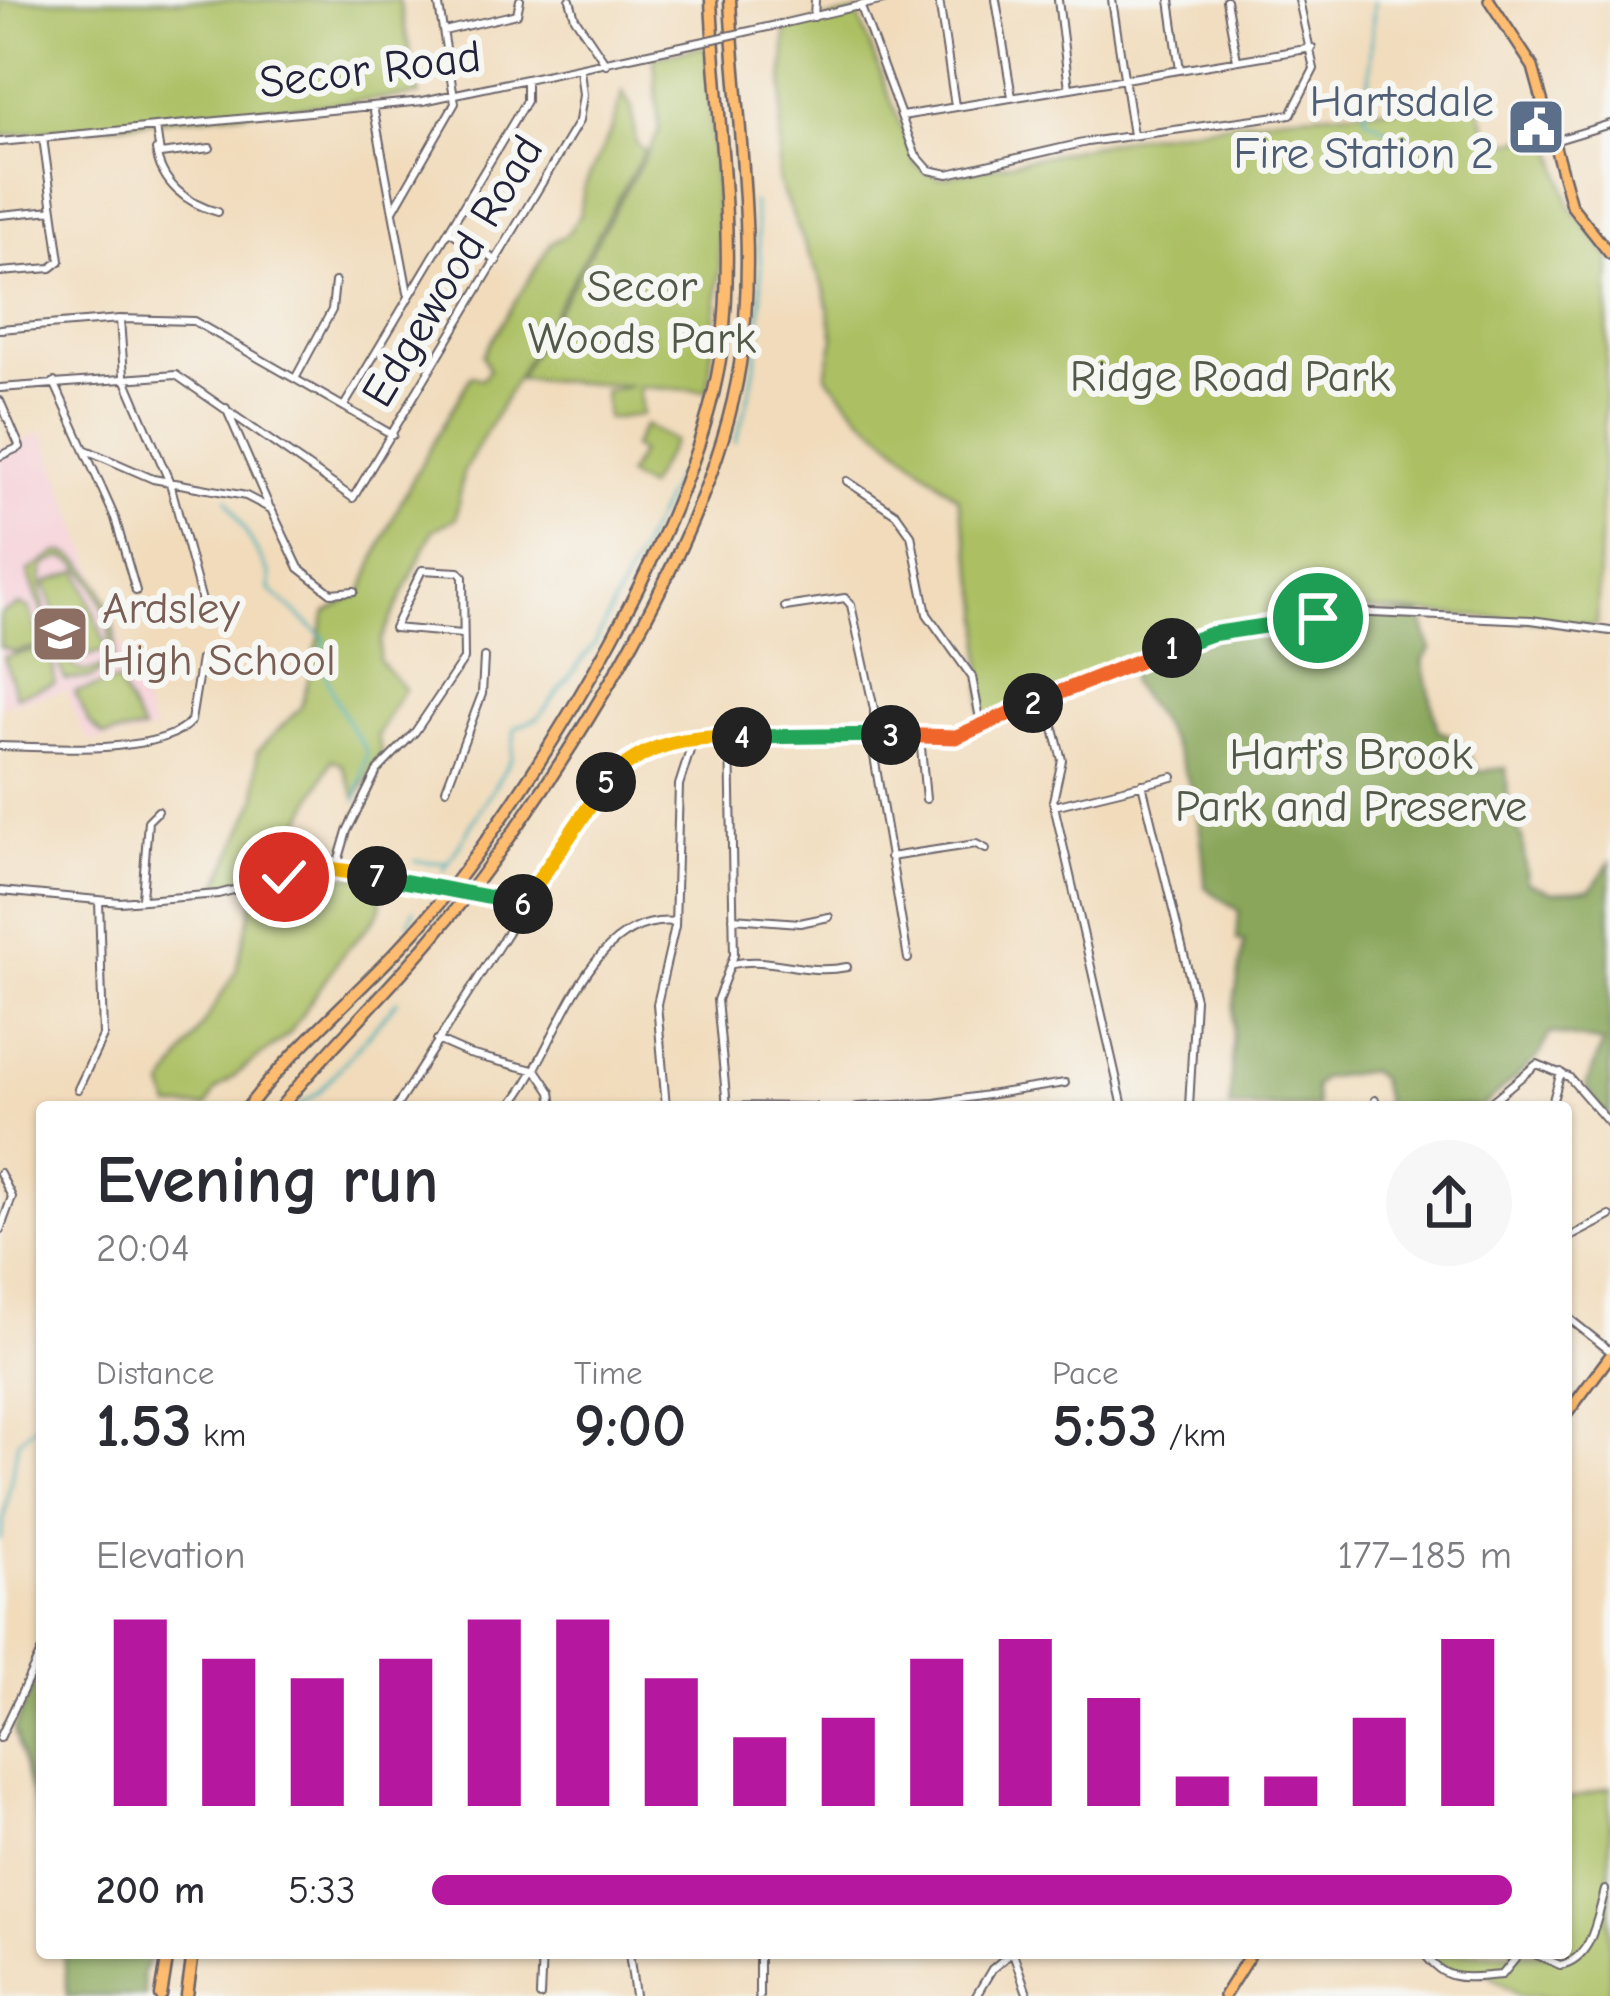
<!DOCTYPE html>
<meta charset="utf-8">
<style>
:root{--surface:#fff;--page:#f7f7f7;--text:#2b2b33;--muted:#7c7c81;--accent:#b5179e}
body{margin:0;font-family:"Comic Neue",sans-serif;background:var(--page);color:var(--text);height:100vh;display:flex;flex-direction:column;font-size:45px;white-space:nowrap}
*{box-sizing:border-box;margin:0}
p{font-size:39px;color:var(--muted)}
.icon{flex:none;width:66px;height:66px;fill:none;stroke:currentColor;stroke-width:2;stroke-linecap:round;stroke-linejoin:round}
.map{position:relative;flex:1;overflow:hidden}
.drawer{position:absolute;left:36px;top:1101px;width:1536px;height:858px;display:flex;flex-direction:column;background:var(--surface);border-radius:12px;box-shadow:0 3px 9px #0004}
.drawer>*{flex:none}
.pin{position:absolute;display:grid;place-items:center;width:102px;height:102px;color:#fff;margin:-51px;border:6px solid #fff;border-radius:50%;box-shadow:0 3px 12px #0007}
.km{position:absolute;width:60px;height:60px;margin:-30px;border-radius:50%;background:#222;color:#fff;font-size:33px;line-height:60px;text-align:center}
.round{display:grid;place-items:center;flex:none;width:126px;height:126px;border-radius:63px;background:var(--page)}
.headline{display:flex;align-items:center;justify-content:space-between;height:204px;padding:0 60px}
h1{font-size:66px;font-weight:600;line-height:90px}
.metrics{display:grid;grid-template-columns:repeat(3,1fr);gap:18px;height:204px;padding:12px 60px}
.metrics div{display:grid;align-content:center}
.metrics b{font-size:60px;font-weight:600}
.metrics small{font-size:33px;font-weight:400}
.metrics p{font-size:33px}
.chart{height:336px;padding:24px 60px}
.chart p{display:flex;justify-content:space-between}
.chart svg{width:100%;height:216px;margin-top:12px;stroke:var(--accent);stroke-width:6}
ul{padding:0 60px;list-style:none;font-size:39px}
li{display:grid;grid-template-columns:192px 144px 1fr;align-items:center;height:90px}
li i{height:30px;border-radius:15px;background:var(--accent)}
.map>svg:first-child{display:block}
.built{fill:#f6cfd7}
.green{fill:#acc064;stroke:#677150;stroke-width:3;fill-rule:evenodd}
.forest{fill:#89a65a;stroke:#56644a;stroke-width:3}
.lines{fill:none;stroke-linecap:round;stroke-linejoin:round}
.stream{stroke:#3cadb7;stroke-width:3}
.minor-casing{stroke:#6a6368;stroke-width:10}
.major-casing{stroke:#6a6368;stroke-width:14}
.highway-casing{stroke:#6a6368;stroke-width:15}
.minor{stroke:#fff;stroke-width:6}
.major{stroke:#febc70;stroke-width:9}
.highway{stroke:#febc70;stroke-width:10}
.minor-bridge-casing{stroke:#6a6368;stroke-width:10;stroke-linecap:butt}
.minor-bridge{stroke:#fff;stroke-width:6}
.split-1-casing{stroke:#fff;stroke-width:24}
.split-2-casing{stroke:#fff;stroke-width:24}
.split-3-casing{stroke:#fff;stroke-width:24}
.split-4-casing{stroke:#fff;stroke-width:24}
.split-5-casing{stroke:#fff;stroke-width:24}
.split-6-casing{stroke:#fff;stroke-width:24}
.split-7-casing{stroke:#fff;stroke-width:24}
.split-8-casing{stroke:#fff;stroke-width:24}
.split-1{stroke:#22a559;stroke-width:15}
.split-2{stroke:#f0652b;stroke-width:15}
.split-3{stroke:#f0652b;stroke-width:15}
.split-4{stroke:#22a559;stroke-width:15}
.split-5{stroke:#f5b400;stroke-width:15}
.split-6{stroke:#f5b400;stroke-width:15}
.split-7{stroke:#22a559;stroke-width:15}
.split-8{stroke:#f5b400;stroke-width:15}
.labels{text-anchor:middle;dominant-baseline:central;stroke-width:12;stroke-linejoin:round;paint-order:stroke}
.street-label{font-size:45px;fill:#22223b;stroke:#f6f6f2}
.service-label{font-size:45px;fill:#4e5e75;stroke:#f6f6f2;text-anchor:end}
.park-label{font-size:45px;fill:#525949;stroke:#f6f6f2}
.education-label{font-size:45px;fill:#785e54;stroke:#f6f6f2;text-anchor:start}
</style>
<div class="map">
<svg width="1610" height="1996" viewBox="0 0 1610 1996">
<rect width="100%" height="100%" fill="#f6f6f2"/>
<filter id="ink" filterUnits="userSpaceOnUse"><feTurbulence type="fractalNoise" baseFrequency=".00833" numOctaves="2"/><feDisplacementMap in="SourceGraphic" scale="24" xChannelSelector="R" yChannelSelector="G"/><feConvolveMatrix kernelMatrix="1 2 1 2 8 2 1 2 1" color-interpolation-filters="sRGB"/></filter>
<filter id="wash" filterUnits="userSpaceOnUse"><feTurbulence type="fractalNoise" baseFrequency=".004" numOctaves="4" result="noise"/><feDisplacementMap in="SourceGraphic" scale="48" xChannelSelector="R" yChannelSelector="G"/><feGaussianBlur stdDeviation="2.7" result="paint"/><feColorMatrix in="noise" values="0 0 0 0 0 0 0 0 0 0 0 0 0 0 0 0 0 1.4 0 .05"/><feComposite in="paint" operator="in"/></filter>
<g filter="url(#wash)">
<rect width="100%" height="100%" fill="#f1dbbb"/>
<path class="built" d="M43,432L154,730L142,735L92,741L81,728L65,690L0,706V450Z"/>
<path class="green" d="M0,0H399L419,95L0,136Z
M857,12L916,165L939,178L1139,136L1286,115L1478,103L1490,139L1503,143L1551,135L1570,207L1610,258L1597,625L1354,608L1218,629L981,720L982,607L958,498L860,415L826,375L834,338L825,291L778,182L786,28Z
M706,46L720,268L708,391L639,387L642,415L607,419L604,391L631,386L518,379L659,132L654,57Z
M623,92L632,108L636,143L645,151L463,473L456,518L433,530L381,640L379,660L404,689L377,736L382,752L356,798L342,765L332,759L276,871L217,887L257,798V751L301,707L326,612L362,593C389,516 430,447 471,376L482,379L489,369L483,355L490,343L551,243L567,234L580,214L584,187L611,131Z
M645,425L674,441L647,488L627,476L640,452L632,447Z
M58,552C96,552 125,633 112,664L92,678L65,680L28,572ZM61,558C93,559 119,635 107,662C61,704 31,591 45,565Z
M79,571L107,649L71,662L45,583Z
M20,605L30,609L40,646L14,652L0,647V614Z
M36,650L53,664L55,683L16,696L4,657Z
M117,681L143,731L104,736L89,723L75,692Z
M314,872L379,879L381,908L374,920L342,955L289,1034L216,1090L206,1107H170L164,1087L236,971L257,887Z
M1610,1787V1996H1521L1486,1972C1460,1972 1448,1977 1429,1953H1566V1800Z"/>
<path class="forest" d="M1354,615H1421L1431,650L1423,661L1438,731L1456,737L1479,771L1506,768L1509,814L1522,837L1527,882L1552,892L1591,889L1610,862V1122L1586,1085L1603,1043L1550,1033L1538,1057L1482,1107H1386L1380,1079L1370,1071L1322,1078L1314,1088L1317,1107H1230L1234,1003L1244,941L1237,940L1239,911L1205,887C1202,804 1186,749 1131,684L1130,674L1194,643Z
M42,1666V1835L14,1729Z
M64,1953H153L142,1974L145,1996H67Z"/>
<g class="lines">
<path class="stream" d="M1369,84L1374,0
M1367,93L1365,117L1401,138
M735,442C763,361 768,286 753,202
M227,499L270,575V590L325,639C313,671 351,728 367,752L356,801
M415,861L448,863
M444,870L512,757L515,728L538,718L595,643L676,476
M409,923L414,910
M297,1107L319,1092L397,1001
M0,1539L18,1441L42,1419"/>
</g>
</g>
<g filter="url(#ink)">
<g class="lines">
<g class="minor-casing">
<path id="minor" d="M570,0L575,18L606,64
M939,0L955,106
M996,0L1012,97
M1058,0L1069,88
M1112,0L1133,135
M1170,0L1180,70
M1226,0L1237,60
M861,7L915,154L929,170L948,174L1087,142L1291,114L1314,69L1299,0
M814,17L815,0
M781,24L884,0
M444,31L517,14L520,0
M373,106L408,293
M902,116L1312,48
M156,127L160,154L210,148
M1554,141L1610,124
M0,142L423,101L705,41
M156,150C161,183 187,204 218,212
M393,211L455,103L438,0
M0,215L53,210
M449,231L497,261
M0,272L51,268L60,261L43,138
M120,319L124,376L170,483L203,605
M0,329L120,319L194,321L393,435
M296,377L332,310L335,282
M54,382L115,518L136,591
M0,388L176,375L353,498L579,121L583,95L580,70
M0,401L20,447L0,456
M344,406L526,101V82
M226,408L269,506
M84,449L153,479L246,496L271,509L299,568L331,593L354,591
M847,481L896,514L911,535L927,614L972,677L981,724
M785,607L845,598L851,605L874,709V756L908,959
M1046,698L1062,760L1053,801L1123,1107
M920,737L926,799
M0,746C43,747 163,756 191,721L201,659
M1142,784L1195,999L1189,1107
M446,789L482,694L484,657
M1054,806L1173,777
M890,857L976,844L986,849
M336,869L347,831L377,771L415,732L464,659L463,577L459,572L422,570L394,628L462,634
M0,891L120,902L218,894L307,871L336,869L423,885
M142,898L148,821L158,811
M733,918L800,923L829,917
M733,964C772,955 802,976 847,967
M437,1040L469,1054L537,1071L551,1092L553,1107
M78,1089L103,1036L99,900
M1375,1100L1376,1107
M726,1106L815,1107
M396,1107L599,789L660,743L687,737L812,734L956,737L1203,636L1349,612L1531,620L1610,631
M509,1107C558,1053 583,913 675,922
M666,1107L657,1004L675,926L679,785L694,738
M727,1107L717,1000L734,955L730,738
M857,1107L935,1103L1065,1083
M1485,1107L1537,1064L1569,1077L1610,1124
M1551,1107L1561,1072
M0,1173L12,1197L0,1230
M1566,1239L1610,1216
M1566,1316L1610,1351
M0,1738L42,1650
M629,1953L635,1996
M1013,1953L1028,1996
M1424,1953C1446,1985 1468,1977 1502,1975L1520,1953
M1532,1953L1560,1965C1593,1959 1597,1917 1605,1890
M540,1996L542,1953
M759,1996V1953
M976,1996L992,1969L1011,1953"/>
</g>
<g class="major-casing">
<path id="major" d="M1489,0L1533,67L1571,205L1610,254
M1566,1415L1610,1356
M1224,1996L1251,1953"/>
</g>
<g class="highway-casing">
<path id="highway" d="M248,1107C304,1035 377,979 435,908C541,778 703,511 722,345C736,232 716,114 711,0
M281,1107C328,1048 384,996 433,937C548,799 713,543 740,364C758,245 736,119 730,0
M161,1996L168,1953
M187,1996L193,1953"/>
</g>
<use href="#minor" class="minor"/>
<use href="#major" class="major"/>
<use href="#highway" class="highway"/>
<g class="minor-bridge-casing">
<path id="minor-bridge" d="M705,41L781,24
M423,885L514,902"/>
</g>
<use href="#minor-bridge" class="minor-bridge"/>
</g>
</g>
<g class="lines" filter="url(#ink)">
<g class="split-1-casing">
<path id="split-1" d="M1172,648L1211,634L1318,618"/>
</g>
<g class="split-2-casing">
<path id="split-2" d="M1033,703L1172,648"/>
</g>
<g class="split-3-casing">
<path id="split-3" d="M891,735L956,737L1033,703"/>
</g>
<g class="split-4-casing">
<path id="split-4" d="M742,737L891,735"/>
</g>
<g class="split-5-casing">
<path id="split-5" d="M606,782C647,741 687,737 742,737"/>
</g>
<g class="split-6-casing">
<path id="split-6" d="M523,904L606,782"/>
</g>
<g class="split-7-casing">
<path id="split-7" d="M377,876L523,904"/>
</g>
<g class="split-8-casing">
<path id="split-8" d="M284,877L330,869L377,876"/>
</g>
<use href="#split-1" class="split-1"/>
<use href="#split-2" class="split-2"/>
<use href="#split-3" class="split-3"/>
<use href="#split-4" class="split-4"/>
<use href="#split-5" class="split-5"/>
<use href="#split-6" class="split-6"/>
<use href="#split-7" class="split-7"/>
<use href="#split-8" class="split-8"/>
</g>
<defs>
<g id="civic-square" transform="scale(3)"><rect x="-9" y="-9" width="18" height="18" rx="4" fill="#5c6f8a" stroke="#f6f6f2"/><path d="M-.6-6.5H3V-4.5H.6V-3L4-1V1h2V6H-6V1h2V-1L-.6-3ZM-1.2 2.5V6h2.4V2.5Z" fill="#fff"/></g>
<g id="school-square" transform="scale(3)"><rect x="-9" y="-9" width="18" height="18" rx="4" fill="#8d6e63" stroke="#f6f6f2"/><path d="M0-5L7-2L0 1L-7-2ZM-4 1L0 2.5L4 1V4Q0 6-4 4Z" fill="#fff"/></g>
</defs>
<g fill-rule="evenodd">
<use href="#civic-square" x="1536" y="127"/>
<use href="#school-square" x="60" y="634"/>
</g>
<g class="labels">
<g class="street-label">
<text transform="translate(370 69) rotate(-7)">Secor Road</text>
<text transform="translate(452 271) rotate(-59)">Edgewood Road</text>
</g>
<g class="service-label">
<text x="1494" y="101">Hartsdale<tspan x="1494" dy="52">Fire Station 2</tspan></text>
</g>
<g class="park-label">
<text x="642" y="286">Secor<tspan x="642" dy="52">Woods Park</tspan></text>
<text x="1230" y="376">Ridge Road Park</text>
<text x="1351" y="754">Hart's Brook<tspan x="1351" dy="52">Park and Preserve</tspan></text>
</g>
<g class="education-label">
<text x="102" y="608">Ardsley<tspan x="102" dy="52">High School</tspan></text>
</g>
</g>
</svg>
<div class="pin" style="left:1318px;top:618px;background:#1e9e55"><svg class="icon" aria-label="arrive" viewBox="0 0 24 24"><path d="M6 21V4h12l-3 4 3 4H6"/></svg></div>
<div class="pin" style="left:284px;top:877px;background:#d93025"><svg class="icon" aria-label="check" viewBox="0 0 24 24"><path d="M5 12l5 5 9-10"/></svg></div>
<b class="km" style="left:1172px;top:648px">1</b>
<b class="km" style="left:1033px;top:703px">2</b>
<b class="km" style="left:891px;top:735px">3</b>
<b class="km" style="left:742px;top:737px">4</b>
<b class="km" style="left:606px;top:782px">5</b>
<b class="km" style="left:523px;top:904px">6</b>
<b class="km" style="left:377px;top:876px">7</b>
<section class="drawer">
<div class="headline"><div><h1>Evening run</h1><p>20:04</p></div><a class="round"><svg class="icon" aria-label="share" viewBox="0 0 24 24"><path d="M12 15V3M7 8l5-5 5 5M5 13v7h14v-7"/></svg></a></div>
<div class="metrics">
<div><p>Distance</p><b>1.53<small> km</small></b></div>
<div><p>Time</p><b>9:00</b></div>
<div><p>Pace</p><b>5:53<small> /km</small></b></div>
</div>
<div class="chart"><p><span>Elevation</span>177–185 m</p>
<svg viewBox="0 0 160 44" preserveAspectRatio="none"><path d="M5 44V6M15 44V14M25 44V18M35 44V14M45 44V6M55 44V6M65 44V18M75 44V30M85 44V26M95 44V14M105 44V10M115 44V22M125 44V38M135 44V38M145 44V26M155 44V10"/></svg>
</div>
<ul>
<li><b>200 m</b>5:33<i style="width:100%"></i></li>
</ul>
</section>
</div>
